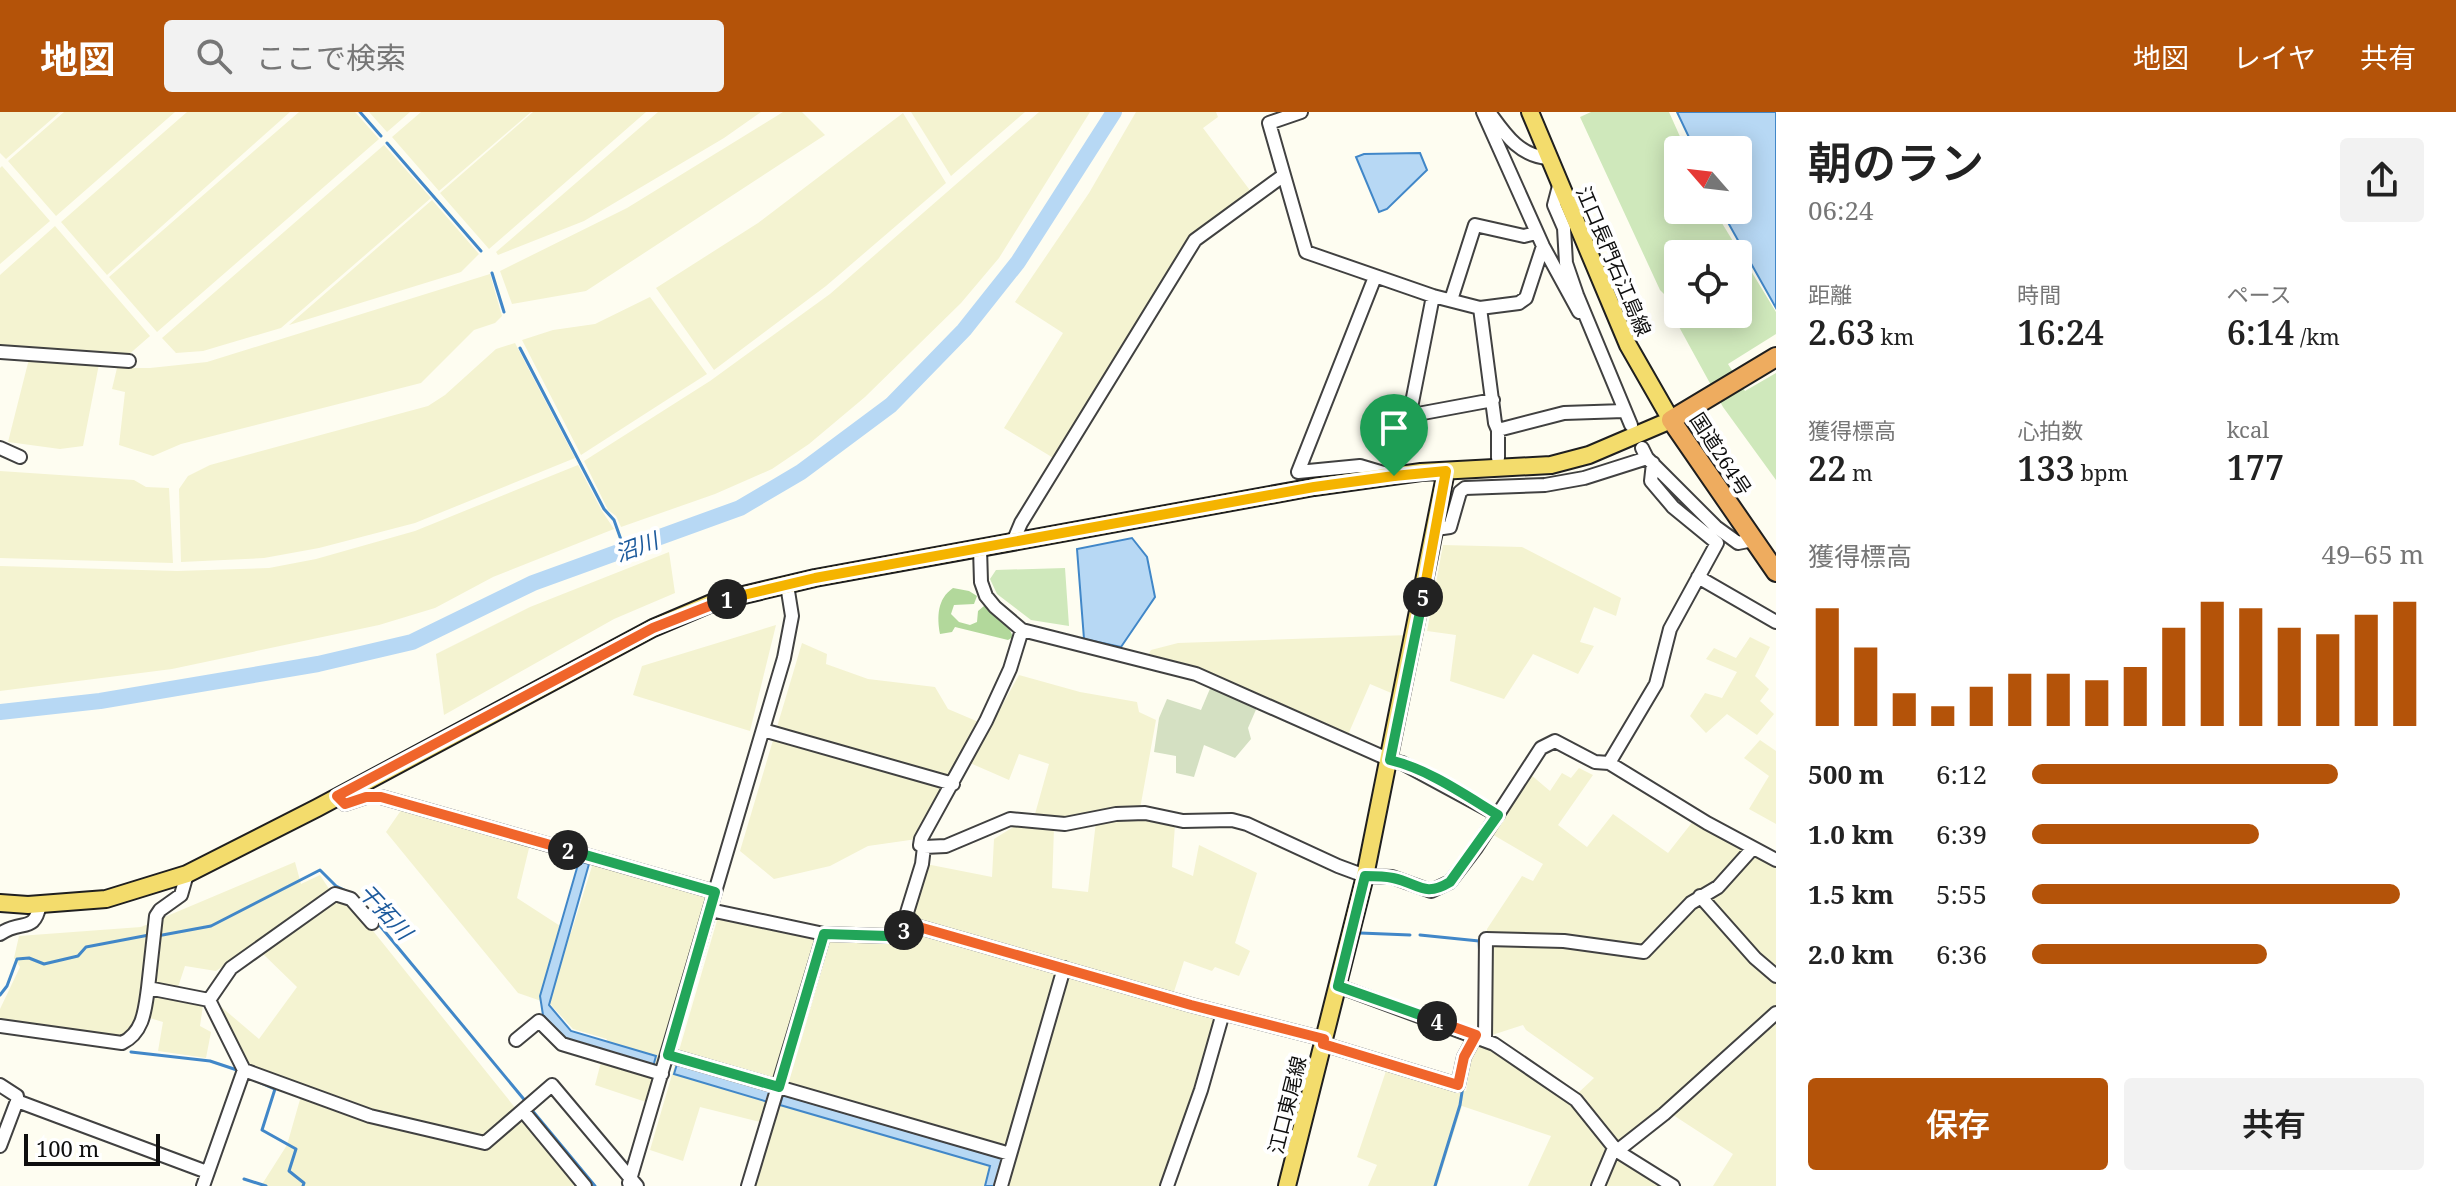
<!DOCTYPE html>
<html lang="ja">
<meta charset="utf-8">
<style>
:root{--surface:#fff;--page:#f2f2f2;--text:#222;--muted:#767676;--accent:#b45309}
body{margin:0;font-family:"Noto Serif","Noto Sans JP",serif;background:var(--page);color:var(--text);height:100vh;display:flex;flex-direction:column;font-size:30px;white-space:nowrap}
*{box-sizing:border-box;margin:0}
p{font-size:26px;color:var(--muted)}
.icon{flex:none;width:44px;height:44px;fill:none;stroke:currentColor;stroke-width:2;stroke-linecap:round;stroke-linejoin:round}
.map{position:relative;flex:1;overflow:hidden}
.panel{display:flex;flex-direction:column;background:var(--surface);width:680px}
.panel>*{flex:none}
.needle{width:52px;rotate:298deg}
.tools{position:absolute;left:1664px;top:24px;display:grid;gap:16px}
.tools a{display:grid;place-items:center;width:88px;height:88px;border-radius:8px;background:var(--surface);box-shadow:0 4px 20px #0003;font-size:40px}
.scale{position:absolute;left:24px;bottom:20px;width:136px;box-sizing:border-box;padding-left:8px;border:4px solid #0e0e0e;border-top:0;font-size:22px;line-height:28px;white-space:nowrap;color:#0e0e0e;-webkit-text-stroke:6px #fff;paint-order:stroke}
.pin{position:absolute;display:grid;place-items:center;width:68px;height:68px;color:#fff;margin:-82px -34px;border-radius:50% 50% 50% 0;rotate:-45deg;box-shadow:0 0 8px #0007}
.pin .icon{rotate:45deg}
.km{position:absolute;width:40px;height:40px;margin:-20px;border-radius:50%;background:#222;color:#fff;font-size:22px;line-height:40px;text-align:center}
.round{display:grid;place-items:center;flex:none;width:84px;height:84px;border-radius:8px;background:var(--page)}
.head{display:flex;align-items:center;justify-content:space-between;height:136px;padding:0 32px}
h1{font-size:44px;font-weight:600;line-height:60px}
.stats{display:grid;grid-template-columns:repeat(3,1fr);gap:12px;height:136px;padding:8px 32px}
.stats div{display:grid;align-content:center}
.stats b{font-size:34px;font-weight:600}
.stats small{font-size:22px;font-weight:400}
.stats p{font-size:22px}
.chart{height:224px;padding:16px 32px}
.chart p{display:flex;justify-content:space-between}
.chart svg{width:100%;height:144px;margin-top:8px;stroke:var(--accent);stroke-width:6}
.button{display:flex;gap:16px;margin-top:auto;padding:16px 32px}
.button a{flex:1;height:92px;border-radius:8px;background:var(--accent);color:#fff;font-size:32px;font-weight:600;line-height:92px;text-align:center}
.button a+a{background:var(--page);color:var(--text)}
ul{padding:0 32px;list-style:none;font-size:26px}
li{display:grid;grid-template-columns:128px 96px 1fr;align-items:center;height:60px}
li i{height:20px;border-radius:10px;background:var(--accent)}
header{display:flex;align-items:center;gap:48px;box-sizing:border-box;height:112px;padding:0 40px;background:var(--accent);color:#fff}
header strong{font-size:38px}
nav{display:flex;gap:44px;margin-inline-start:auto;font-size:28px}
.search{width:560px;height:72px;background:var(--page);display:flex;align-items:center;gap:20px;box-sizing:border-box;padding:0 28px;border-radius:8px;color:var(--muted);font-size:30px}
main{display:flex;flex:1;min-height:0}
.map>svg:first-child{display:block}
.farmland{fill:#f4f3d1}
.green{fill:#cfe8bb}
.forest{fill:#b2d89b}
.cemetery{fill:#d4e0c2}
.water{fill:#b7d8f4;stroke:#4187c8;stroke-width:2}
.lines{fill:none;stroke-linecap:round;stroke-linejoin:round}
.stream{stroke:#4187c8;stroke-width:3}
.river{stroke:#b7d8f4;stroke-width:16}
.minor-casing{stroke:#414141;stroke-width:16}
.major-casing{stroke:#1f1f1f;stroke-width:20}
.highway-casing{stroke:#1f1f1f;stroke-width:22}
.minor{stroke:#fff;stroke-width:12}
.major{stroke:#f3dc6c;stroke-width:16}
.highway{stroke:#eeac5f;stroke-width:18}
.split-1-casing{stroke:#fff;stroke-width:16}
.split-2-casing{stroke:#fff;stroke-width:16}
.split-3-casing{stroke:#fff;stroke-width:16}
.split-4-casing{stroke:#fff;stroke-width:16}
.split-5-casing{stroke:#fff;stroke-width:16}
.split-6-casing{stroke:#fff;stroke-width:16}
.split-1{stroke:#f5b400;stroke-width:10}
.split-2{stroke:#f0652b;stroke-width:10}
.split-3{stroke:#22a559;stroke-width:10}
.split-4{stroke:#f0652b;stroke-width:10}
.split-5{stroke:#22a559;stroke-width:10}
.split-6{stroke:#f5b400;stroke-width:10}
.labels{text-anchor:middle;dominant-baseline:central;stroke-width:8;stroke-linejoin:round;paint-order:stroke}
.street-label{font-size:20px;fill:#0e0e0e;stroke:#fff}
.water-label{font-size:22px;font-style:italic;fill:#1c5a9c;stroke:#fff}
</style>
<header>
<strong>地図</strong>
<div class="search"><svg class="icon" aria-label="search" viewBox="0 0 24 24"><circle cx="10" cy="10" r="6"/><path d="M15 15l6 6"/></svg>ここで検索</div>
<nav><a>地図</a><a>レイヤ</a><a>共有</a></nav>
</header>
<main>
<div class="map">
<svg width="1776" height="1074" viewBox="0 0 1776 1074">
<rect width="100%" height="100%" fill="#fefdf1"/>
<path class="farmland" d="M0,0H60L6,47L0,41Z
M64,0H175L56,104L8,49Z
M187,0H290L107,163L61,110Z
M299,0H355L379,27L157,220L109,165Z
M369,0H410L387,20Z
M421,0H531L439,79L392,25Z
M533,0H646L489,137L440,81Z
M658,0H761L724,26L584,109L498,143L496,140Z
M783,0H802L825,23L586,179L512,192L500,159L627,96Z
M911,0H1025L951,64Z
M1039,0H1090L999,146L961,191L865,285L809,332L772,357L715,382L621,415L616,404L608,398L584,349L710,269L830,182Z
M1136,0H1216L1218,5L1203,16L1252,81L1191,126L1055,347L1004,316L1063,221L1015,190L1089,81Z
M903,1L946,71L826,174L714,258L656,176L758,111Z
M384,33L431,86L281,216L203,239L176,241L162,226Z
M2,54L50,109L0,152V56Z
M432,88L479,142L461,160L289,213Z
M55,114L150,224L126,245L0,235V163Z
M490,162L502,204L495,211L474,218L421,271L181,332L153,344L119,333L125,280L112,277L117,256H150L207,250Z
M650,185L707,262L581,343L522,228L553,218L595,212Z
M515,231L575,346L415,411L319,436L264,446L181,450L179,377L188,364L210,353L428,294L445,283L496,237Z
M29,247L99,252L83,334L60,337L8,330Z
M578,353L602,399L614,417L493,465L435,496L379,513L172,557L0,579V454L177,459L269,456L316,447L415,419Z
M0,359L134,368L146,375L169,376L173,451L0,446Z
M1443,433L1522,435L1621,486L1616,504L1594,495L1580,530L1594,534L1578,562L1533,542L1504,587L1450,569L1456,523L1427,519Z
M669,440L675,481L614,507L444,603L436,542L530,495Z
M776,513L750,619L633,583L642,554Z
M1409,523L1396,583L1370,572L1347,625L1147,545L1151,538L1178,531Z
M1750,525L1770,535L1755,564L1769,577L1760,589L1774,602L1757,623L1727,602L1706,621L1690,604L1705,581L1722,586L1737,560L1706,547L1714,536L1736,546Z
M802,531L827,542L826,552L868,567L935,575L948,597L981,611L917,727L868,734L830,754L774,767L740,739Z
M1019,563L1080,580L1137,590L1139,600L1156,608L1140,697L1113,696L1059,707L1035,702L1049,652L1019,642L1009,668L970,651Z
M1760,628L1776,639V712L1749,697L1769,664L1744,646Z
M1579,656L1593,663L1558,713L1587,735L1613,702L1668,741L1694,708L1776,752V897L1618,1033L1576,983L1594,966L1526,918L1523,913L1492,923L1487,817L1522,764L1533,769L1543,752L1490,721L1530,662L1550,679L1562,661L1571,666Z
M404,694L530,732L517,786L571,821L593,751L707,783L646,990L595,973L607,927L573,917L550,892L518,881L386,720Z
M1142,704L1175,713L1172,755L1193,764L1199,733L1257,761L1235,831L1250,839L1239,864L1215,855L1212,859L1184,849L1170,892L1217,905L1196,977L1163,1074H752L772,1013L700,995L683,1049L650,1038L718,805L890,829L909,806L926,752L992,765L994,727L1021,710L1054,715L1052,776L1088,780L1096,709Z
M295,750L301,772L320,763L331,780L216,859L185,854L174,887L203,893L200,914L211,920L206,946L158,939L163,910L143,904L121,927L0,906V897L20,855L14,846L19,824L141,815Z
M336,786L349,789L578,1074H261L287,1033L303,977L248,956L219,893L259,927L297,875L261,840Z
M1776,908V1074H1713L1733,1042L1670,1001Z
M1481,928L1571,989L1610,1036L1593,1074H1528L1551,1024L1462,994L1437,1074H1368L1377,1053L1357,1045L1387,956L1466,979L1472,942Z
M1617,1045L1664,1074H1604Z"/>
<path class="green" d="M1591,0H1669L1686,38H1678V98H1714L1776,200V222L1728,252L1745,279L1776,261V368L1723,295L1678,213L1682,202H1738V142H1678V196L1660,178L1580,5Z
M1065,456L1069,514L1031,508L997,482L990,467L996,458Z"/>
<path class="forest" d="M953,476L969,479L977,484L974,492L954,493L951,502L959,510L970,513L977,510L978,499L984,494C998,501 1008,511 1013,525L1008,528L955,515L952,520L940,522C937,505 937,487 953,476Z"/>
<path class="cemetery" d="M1212,572L1258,593L1248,616L1251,627L1235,646L1204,633L1194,665L1176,661V644L1154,640L1159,606L1167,587L1201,598Z"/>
<path class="water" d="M1677,0H1776V196L1721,98H1738V38H1695Z
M1420,41L1427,58L1387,97L1379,100L1356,45L1364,42Z
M1132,426L1147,445L1155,485L1121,535L1084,527L1077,437Z
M579,749L589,752L549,893L571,919L656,944L653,955L565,928L543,903L540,884Z
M677,952L771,979L768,990L674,962Z
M783,983L1004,1047L996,1074H985L990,1054L780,993Z"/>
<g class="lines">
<path class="stream" d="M360,0L381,24
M387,31L481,139
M492,161L504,200
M520,236L604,397L614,408L625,439
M376,809L527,991
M1360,821L1410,823
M1420,823L1479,829L1480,846
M157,824L211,814L320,758L336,774L356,784
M0,883L7,874L17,847L29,846L44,852L78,844L86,835L149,823
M131,940L210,949L237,958
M252,967L275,977L262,1018L296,1037L289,1059L304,1071L303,1074
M531,997L595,1074
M244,1067L266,1074
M1435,1074L1460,993L1463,974"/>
<path class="river" d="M0,600L100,589L318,552L412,530L533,471L740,396L801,360L891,293L964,218L1018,150L1114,0"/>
<g class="minor-casing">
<path id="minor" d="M1301,0L1269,11L1306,140L1433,184L1480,196L1495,311L1498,318V346
M1483,0L1543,134L1579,200
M1489,0C1505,22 1519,44 1548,46
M1559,74L1554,93L1564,116L1566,151L1577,183L1631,313
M1375,165L1298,360L1360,354L1387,362
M1451,188L1475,113L1524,124L1536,121
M1480,196L1519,191L1526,186L1543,134
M0,240L129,249
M1407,304L1493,288
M1498,318L1564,301L1624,299
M1404,331L1433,184
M0,336L20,345
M1642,336L1647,346L1716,415L1738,431L1753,428
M1436,417L1450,415L1460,380L1465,376L1545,373L1584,366L1647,346
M1013,430L1021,411L1195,128L1284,63
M980,436L981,470L986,484L995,495L1022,518L1196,562L1390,648L1402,651L1498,703
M1698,465L1776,510
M1022,518L1010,557L986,609L921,727L920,733L924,735L946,734L1010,707L1065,712L1116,702L1145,701L1183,709L1232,708L1247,712L1338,754L1365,764L1392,765L1431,779L1450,770L1476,736L1541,636L1555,629L1595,650L1609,651L1707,711L1776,748
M763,618L953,672
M1609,651L1656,572L1670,517L1717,431L1673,395L1651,369L1653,351
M337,684L345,692L366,685H381L715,780
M187,762L181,783L160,798L156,804L148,876L209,888L244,958L370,1004L485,1031L552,973L637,1074
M1700,784L1755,846L1776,864
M710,798L824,822L888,824L912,813L1191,893L1324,927
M907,814L905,807L922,752L924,735
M0,822C22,806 34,823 40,792
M1338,874L1494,932L1576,988L1617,1039L1673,1074
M209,888L231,856L335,782L351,787L372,811
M0,914L122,931C144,920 145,897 148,876
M1485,927L1486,827L1564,829L1644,840L1691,791L1718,775L1753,736
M516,928L539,909L562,932L662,962
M1323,932L1458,973L1464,945L1476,923
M668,943L1010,1042
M0,973L17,984V989L207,1060
M523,999L585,1074
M0,1034L17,989
M1617,1039L1664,1002L1776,901
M629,1071L784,546L792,504L787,473
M203,1074L244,958
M748,1074L824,822
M1001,1074L1064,856
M1167,1074L1201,978L1223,901
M1598,1074L1614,1036"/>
</g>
<g class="major-casing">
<path id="major" d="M0,791L28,793L106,787L187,762L317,696L653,516L714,490L815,466L1314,375L1421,360L1551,353L1589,343L1671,308L1628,233L1530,0
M1287,1074L1365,764L1446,359"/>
</g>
<g class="highway-casing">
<path id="highway" d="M1776,245L1671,308L1776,460"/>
</g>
<use href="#minor" class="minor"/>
<use href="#major" class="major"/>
<use href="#highway" class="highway"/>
</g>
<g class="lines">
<g class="split-1-casing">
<path id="split-1" d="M727,487L815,466L1314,375L1394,364"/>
</g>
<g class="split-2-casing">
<path id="split-2" d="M568,738L381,685H366L345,692L337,684L653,516L727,487"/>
</g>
<g class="split-3-casing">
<path id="split-3" d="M568,738L715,780L668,943L779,975L824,822L888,824L904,818"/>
</g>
<g class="split-4-casing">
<path id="split-4" d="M904,818L912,813L1191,893L1324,927L1323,932L1458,973L1464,945L1476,923L1437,909"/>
</g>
<g class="split-5-casing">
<path id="split-5" d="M1423,485L1390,648C1428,657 1465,683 1498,703L1450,770C1424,786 1418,771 1393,766C1384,764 1374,764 1365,764L1338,874L1437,909"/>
</g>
<g class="split-6-casing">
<path id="split-6" d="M1394,364L1446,359L1423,485"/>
</g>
<use href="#split-1" class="split-1"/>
<use href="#split-2" class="split-2"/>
<use href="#split-3" class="split-3"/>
<use href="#split-4" class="split-4"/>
<use href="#split-5" class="split-5"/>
<use href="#split-6" class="split-6"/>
</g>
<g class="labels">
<g class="street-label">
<text transform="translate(1614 149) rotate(67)">江口長門石江島線</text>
<text transform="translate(1721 342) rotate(57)">国道264号</text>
<text transform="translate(1287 993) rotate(-76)">江口東尾線</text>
</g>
<g class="water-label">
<text transform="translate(636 434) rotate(-20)">沼川</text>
<text transform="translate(386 799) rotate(47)">干拓川</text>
</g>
</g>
</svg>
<div class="tools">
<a><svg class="needle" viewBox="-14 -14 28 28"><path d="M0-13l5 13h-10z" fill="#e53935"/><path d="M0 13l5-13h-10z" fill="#767676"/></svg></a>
<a><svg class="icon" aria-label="locate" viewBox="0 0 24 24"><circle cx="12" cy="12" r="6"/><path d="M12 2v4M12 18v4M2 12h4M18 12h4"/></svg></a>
</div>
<div class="scale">100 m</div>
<div class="pin" style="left:1394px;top:364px;background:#1e9e55"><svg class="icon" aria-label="arrive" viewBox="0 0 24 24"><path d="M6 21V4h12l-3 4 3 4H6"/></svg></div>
<b class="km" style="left:727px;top:487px">1</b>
<b class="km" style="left:568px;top:738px">2</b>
<b class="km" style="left:904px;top:818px">3</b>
<b class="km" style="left:1437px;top:909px">4</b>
<b class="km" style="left:1423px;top:485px">5</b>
</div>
<section class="panel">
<div class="head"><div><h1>朝のラン</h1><p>06:24</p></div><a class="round"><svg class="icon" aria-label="share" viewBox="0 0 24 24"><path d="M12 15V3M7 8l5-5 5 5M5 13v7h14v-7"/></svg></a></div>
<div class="stats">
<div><p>距離</p><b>2.63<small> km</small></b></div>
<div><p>時間</p><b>16:24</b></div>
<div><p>ペース</p><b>6:14<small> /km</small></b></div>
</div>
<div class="stats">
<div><p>獲得標高</p><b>22<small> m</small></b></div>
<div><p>心拍数</p><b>133<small> bpm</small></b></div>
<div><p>kcal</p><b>177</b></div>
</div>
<div class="chart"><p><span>獲得標高</span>49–65 m</p>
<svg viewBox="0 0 160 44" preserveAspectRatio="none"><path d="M5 44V8M15 44V20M25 44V34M35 44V38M45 44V32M55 44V28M65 44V28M75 44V30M85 44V26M95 44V14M105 44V6M115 44V8M125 44V14M135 44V16M145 44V10M155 44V6"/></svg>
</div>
<ul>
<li><b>500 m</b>6:12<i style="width:78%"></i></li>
<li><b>1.0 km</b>6:39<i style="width:58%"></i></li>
<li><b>1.5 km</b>5:55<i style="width:94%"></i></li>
<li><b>2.0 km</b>6:36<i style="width:60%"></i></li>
</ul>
<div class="button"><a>保存</a><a>共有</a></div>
</section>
</main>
